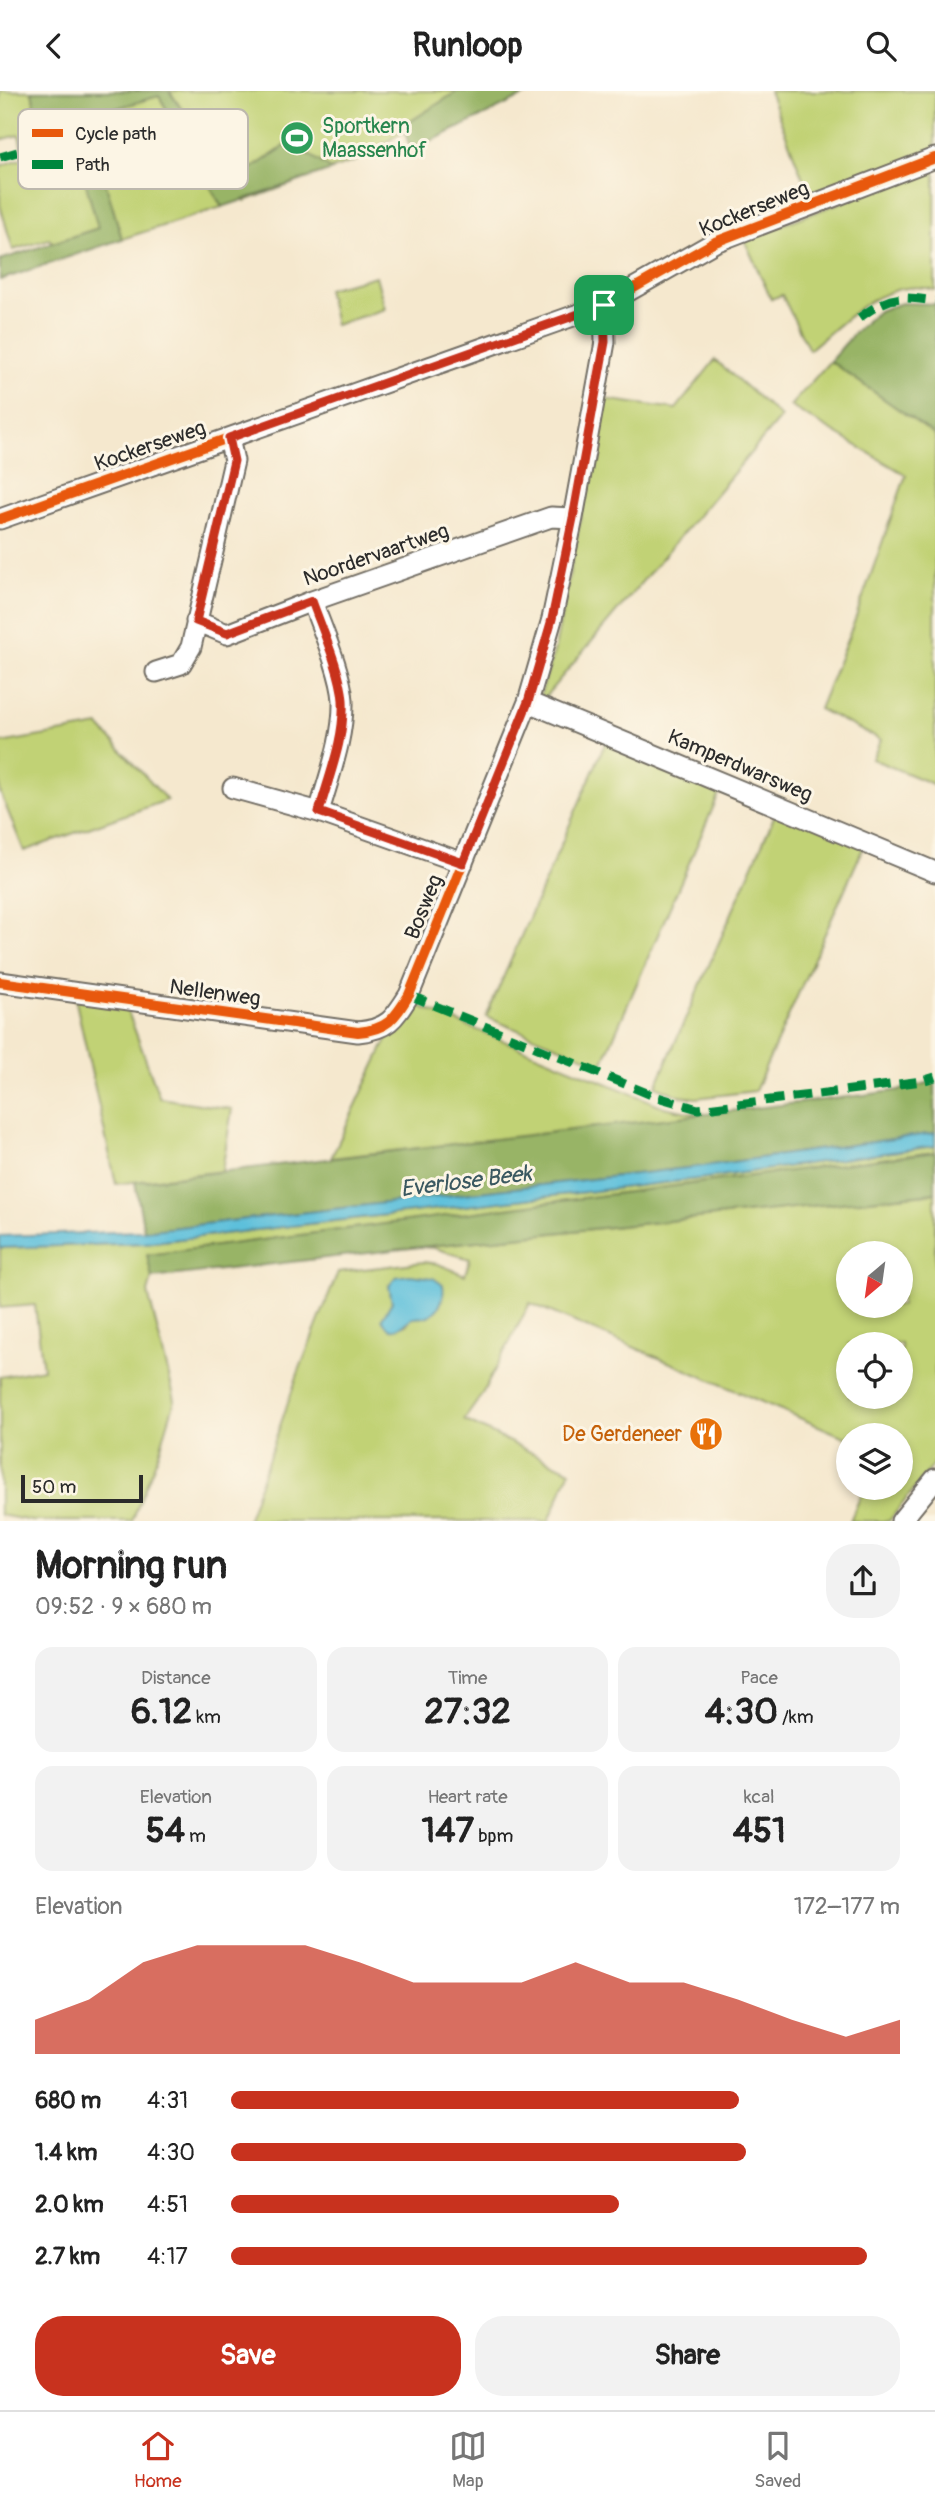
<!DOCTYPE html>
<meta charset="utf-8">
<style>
:root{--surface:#fff;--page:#f2f2f2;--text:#222;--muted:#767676;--line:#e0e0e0;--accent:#c8321e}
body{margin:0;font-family:Pangolin,sans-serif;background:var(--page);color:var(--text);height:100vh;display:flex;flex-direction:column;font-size:26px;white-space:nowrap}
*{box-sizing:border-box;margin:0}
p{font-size:23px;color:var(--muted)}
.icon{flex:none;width:38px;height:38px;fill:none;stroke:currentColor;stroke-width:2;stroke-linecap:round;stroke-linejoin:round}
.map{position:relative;height:1430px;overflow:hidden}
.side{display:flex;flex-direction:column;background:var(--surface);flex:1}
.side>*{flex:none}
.needle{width:46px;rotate:209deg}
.fabs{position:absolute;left:836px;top:1150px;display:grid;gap:14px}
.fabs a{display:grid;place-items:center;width:77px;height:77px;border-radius:50%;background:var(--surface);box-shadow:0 4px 10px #0003;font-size:35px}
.scale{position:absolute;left:21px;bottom:18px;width:122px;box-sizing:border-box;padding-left:7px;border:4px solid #2b2b2b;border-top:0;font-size:19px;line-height:24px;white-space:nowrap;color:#2b2b2b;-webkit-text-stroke:5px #fcf5e5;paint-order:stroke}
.pin{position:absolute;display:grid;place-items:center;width:60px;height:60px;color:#fff;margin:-30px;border-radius:14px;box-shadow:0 4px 10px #0006}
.round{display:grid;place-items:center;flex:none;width:74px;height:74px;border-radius:28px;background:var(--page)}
.head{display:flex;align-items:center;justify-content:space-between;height:119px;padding:0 35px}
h1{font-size:38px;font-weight:800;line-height:52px}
.stats{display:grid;grid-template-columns:repeat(3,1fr);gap:10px;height:119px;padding:7px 35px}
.stats div{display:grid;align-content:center;border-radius:18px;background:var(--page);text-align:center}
.stats b{font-size:35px;font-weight:800}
.stats small{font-size:19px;font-weight:400}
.stats p{font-size:19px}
.chart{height:196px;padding:14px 35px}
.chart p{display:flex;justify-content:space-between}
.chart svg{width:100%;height:126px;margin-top:7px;fill:var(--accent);opacity:.7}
.primary-button{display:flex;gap:14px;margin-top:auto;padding:14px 35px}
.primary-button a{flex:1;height:80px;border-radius:28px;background:var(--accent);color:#fff;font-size:28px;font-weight:800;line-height:80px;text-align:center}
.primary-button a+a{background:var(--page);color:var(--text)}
ul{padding:0 35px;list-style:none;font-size:23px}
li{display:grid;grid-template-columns:112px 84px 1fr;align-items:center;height:52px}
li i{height:18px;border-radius:9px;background:var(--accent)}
header{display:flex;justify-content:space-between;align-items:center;height:91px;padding:0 35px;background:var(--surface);font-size:32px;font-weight:800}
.menu{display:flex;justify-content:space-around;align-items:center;height:98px;border-top:2px solid var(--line);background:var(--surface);font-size:19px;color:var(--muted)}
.menu a{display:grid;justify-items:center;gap:4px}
.menu .current{color:var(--accent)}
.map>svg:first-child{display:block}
.green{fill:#c1d275;stroke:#767e50;stroke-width:2;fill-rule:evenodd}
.forest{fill:#98b466;stroke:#627048;stroke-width:2}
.water{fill:#5dc0db;stroke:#447683;stroke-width:2}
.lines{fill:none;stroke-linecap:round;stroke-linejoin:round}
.minor-casing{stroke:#726d64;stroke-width:23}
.minor{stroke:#fff;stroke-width:19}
.quiet{stroke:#00873e;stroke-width:9;stroke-dasharray:18 9;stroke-linecap:butt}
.cycleway-casing{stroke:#fcf5e5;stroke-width:15}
.cycleway{stroke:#e8590c;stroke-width:10}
.route-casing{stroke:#fff;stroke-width:14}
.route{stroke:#c8321e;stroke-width:9}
.labels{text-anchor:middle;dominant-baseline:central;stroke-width:6;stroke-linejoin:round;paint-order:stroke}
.leisure-label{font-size:21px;fill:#27864d;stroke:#fcf5e5;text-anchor:start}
.street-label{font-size:21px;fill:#2b2b2b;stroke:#fcf5e5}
.food-label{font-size:21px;fill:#c56008;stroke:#fcf5e5;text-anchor:end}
.water-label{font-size:23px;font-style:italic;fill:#3a5860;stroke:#fcf5e5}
.key{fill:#fcf5e5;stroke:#bdb8ad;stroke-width:2}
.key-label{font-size:19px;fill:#2b2b2b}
</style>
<header><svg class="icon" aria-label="back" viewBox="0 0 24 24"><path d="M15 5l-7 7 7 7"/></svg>Runloop<svg class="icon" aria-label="search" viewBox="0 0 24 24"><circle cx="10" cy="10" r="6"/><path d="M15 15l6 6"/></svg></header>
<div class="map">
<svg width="935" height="1430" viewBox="0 0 935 1430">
<rect width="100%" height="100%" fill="#fcf5e5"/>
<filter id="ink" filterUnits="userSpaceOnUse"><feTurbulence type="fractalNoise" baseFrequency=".0143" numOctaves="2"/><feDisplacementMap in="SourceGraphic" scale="14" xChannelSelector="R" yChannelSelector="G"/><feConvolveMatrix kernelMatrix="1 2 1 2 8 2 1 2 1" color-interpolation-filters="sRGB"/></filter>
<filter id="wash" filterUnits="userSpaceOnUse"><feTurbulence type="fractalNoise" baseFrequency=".00686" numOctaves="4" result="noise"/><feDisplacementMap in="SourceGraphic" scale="28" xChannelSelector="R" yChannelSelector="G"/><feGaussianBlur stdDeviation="1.57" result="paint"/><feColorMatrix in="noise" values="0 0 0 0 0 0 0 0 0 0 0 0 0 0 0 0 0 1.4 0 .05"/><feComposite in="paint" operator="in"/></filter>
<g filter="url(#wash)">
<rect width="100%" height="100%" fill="#f5e8ce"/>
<path class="green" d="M0,0H32L39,39L68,31L99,137L54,152L49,148L13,159L0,114V75L24,67L19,44L0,49Z
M70,0H466L360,68L245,110L170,1L159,5L222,116L122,148L86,26Z
M769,0H935V62L811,108Z
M935,76V199C885,184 844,231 809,259L782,204L771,208L744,148Z
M376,185L385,218L335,234L327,198Z
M715,269L781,326L544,607L540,605L555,557L604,308L676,318Z
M830,270L935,344V694L872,668L881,649L819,618L852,537L906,384L790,315Z
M99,635L167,709L24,760L0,701V652Z
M607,648L722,696L602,973L486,926Z
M777,719L864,755L755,1000L696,1007L680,1005L656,995Z
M74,902L124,910L160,1007L232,1018L222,1080L116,1093Z
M417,914L664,1016L687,1021L704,1022L673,1028L331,1067L390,942L404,932Z
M935,1055V1061L871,1070L148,1164L152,1187L148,1202L175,1309L159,1362L132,1430H32L0,1424V1286L43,1278L35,1214L0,1217V1157L145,1152L706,1087Z
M935,1102V1371L889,1430H850L864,1397L901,1396V1344H849V1348L530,1212L481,1305L464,1329L570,1380L549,1430H247L299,1280L338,1181L424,1171L438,1173L465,1184L470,1168L434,1157L420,1156ZM849,1162H901V1214H849ZM389,1195L427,1225L411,1227L406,1234L383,1227L392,1211ZM849,1253H901V1306H849Z"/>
<path class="forest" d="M32,0H169L227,85L232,88L239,86L291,51L332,79L222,116L159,5L86,26L122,148L0,189V169L98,137L69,31L39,39Z
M458,0H534L411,60L403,35Z
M902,212L935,213V344L830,270L857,239L878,220Z
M935,990V1042L704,1075L144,1140L135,1091L864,1004L900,999Z
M935,1061V1102L420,1156L152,1187L147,1164Z"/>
<path class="water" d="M935,1042V1055L706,1087L145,1152L0,1157V1145L144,1140L704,1075Z
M410,1184L433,1187L443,1194C445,1208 439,1222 425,1226C421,1227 417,1226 413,1227C404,1230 392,1251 382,1227L392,1211L389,1195L396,1186Z"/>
</g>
<g filter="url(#ink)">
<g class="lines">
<g class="minor-casing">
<path id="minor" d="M0,428L604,214L715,151L935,67
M312,510C322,538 341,581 343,609C344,647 329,685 319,721
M196,530L227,543L312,510L551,426L573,427
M156,581L181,573L191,556L234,370L229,347
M528,611L935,781
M233,697L319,721L463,772
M0,891L358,941C388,938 394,928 409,904L528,611L552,528L573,427L605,251L604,214
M901,1430L935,1388"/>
</g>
<use href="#minor" class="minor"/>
<path class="quiet" d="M0,66L62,48
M859,227C891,204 897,205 935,210
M409,904L654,1005L698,1018L922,990L935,986"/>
<g class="cycleway-casing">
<path id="cycleway" d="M0,428L604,214L715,151L935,67
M0,891L358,941C388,938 394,928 409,904L528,611L552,528L573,427L605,251L604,214"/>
</g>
<use href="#cycleway" class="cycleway"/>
</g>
</g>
<g class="lines" filter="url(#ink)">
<g class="route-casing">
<path id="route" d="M604,214L605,251L573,427L552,528L528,611L463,772L319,721C329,685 345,647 343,609C341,581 322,538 312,510L227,542L196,530L234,370L229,347Z"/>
</g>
<use href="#route" class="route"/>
</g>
<defs>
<g id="stadium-disc" transform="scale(1.75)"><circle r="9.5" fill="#2e9e5b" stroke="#fcf5e5"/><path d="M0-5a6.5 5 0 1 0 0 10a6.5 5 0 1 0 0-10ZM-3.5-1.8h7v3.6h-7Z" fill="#fff"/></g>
<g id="restaurant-disc" transform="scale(1.75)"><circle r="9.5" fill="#e8710a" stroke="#fcf5e5"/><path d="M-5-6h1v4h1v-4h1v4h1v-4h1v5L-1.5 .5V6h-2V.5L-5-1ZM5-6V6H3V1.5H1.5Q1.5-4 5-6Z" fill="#fff"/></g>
</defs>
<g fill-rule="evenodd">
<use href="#stadium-disc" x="297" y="47"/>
<use href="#restaurant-disc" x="706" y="1343"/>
</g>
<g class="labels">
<g class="leisure-label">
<text x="322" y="35">Sportkern<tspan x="322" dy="24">Maassenhof</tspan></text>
</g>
<g class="street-label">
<text transform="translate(754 118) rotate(-22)">Kockerseweg</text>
<text transform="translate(150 355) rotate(-19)">Kockerseweg</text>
<text transform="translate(376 464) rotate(-19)">Noordervaartweg</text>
<text transform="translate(740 675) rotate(23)">Kamperdwarsweg</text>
<text transform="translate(424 816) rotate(-68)">Bosweg</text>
<text transform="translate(215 902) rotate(8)">Nellenweg</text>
</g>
<g class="food-label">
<text x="682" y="1343">De Gerdeneer</text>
</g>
<g class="water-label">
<text transform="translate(466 1090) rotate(-7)">Everlose Beek</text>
</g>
</g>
<rect x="18" y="18" width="230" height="80" rx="10" class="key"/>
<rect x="32" y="38" width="31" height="8" fill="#e8590c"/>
<rect x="32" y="69" width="31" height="9" fill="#00873e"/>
<g class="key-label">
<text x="75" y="49">Cycle path</text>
<text x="75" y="80">Path</text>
</g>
</svg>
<div class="fabs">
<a><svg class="needle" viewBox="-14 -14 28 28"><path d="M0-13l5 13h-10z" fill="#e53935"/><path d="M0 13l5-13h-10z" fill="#767676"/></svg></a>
<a><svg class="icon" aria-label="locate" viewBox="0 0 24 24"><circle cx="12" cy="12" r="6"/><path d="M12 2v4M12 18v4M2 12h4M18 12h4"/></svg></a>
<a><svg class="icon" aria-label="layers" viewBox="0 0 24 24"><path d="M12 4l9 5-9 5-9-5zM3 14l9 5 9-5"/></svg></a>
</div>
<div class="scale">50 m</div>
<div class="pin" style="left:604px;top:214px;background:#1e9e55"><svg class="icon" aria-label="arrive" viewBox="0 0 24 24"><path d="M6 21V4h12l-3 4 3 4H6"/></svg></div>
</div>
<section class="side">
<div class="head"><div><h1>Morning run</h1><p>09:52 · 9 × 680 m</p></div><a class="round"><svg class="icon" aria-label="share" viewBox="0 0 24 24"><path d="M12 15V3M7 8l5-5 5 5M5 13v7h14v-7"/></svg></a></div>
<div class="stats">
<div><p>Distance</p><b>6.12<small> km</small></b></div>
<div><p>Time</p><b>27:32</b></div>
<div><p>Pace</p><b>4:30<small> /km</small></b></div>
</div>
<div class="stats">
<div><p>Elevation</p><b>54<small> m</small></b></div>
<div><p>Heart rate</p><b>147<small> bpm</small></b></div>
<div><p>kcal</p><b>451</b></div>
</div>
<div class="chart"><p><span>Elevation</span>172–177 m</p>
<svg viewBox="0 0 160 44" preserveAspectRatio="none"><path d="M0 44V32L10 25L20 12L30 6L40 6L50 6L60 12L70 19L80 19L90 19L100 12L110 19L120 19L130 25L140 32L150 38L160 32V44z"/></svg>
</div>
<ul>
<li><b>680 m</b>4:31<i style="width:76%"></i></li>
<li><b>1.4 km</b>4:30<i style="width:77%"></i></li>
<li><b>2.0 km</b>4:51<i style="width:58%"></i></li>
<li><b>2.7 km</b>4:17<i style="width:95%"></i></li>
</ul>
<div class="primary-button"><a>Save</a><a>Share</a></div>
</section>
<nav class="menu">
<a class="current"><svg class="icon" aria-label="home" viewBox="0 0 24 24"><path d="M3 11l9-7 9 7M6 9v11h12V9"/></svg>Home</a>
<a><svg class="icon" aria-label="map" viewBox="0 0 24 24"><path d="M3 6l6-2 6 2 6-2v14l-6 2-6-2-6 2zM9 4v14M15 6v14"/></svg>Map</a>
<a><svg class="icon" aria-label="saved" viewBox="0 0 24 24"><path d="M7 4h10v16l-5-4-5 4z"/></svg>Saved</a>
</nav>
